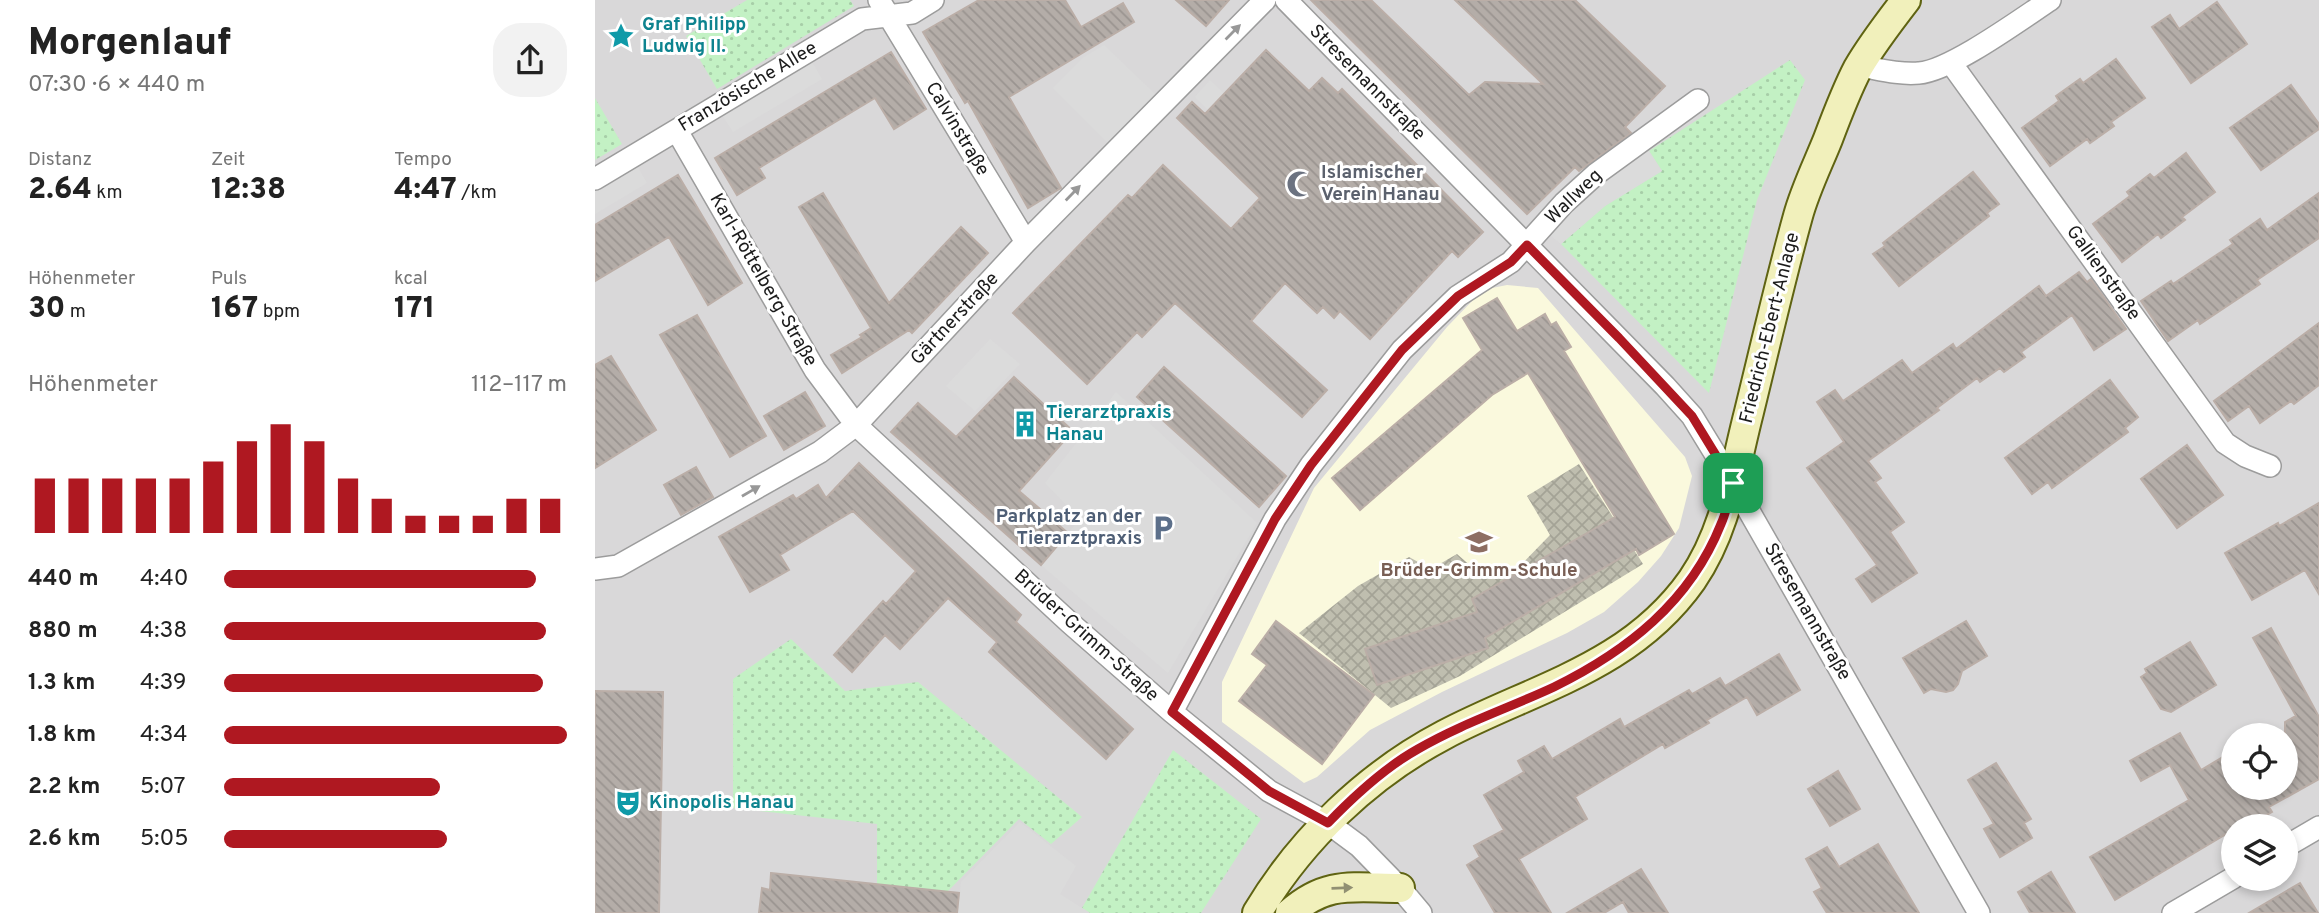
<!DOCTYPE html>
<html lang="de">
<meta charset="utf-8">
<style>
:root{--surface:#fff;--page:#f2f2f2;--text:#222;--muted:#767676;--accent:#af1821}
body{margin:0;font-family:Overpass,sans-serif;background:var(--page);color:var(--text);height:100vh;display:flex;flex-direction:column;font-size:26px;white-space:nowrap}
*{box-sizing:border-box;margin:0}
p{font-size:23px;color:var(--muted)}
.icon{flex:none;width:38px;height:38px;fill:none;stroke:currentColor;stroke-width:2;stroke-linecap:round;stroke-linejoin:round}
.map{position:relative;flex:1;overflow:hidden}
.drawer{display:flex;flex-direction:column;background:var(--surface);width:595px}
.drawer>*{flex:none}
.buttons{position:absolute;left:1626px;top:723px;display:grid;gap:14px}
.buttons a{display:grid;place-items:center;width:77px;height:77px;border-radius:50%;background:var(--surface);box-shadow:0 4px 10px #0003;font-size:35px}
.pin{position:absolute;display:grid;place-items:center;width:60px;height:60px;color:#fff;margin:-30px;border-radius:14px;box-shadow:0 4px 10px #0006}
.round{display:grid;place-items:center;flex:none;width:74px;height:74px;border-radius:28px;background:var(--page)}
.head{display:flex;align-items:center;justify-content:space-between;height:119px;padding:0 28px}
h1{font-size:38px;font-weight:800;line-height:52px}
.stats{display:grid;grid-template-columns:repeat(3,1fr);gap:10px;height:119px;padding:7px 28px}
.stats div{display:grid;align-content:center}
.stats b{font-size:30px;font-weight:800}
.stats small{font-size:19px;font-weight:400}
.stats p{font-size:19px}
.chart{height:196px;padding:14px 28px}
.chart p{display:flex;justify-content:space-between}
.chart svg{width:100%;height:126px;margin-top:7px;stroke:var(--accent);stroke-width:6}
ul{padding:0 28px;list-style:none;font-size:23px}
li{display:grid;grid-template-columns:112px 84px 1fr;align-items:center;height:52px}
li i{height:18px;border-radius:9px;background:var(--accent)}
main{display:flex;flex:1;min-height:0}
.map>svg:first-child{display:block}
.residential{fill:#d9d8d9;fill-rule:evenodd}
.education{fill:#faf9dd}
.construction{fill:url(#construction-cross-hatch)}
.park{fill:url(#park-dots)}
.parking{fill:#dbdbdb}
.building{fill:url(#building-back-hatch);stroke:#bbaea7;stroke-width:2}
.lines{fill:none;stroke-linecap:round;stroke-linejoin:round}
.street-casing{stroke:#9c9c9c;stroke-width:24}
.secondary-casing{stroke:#5f6312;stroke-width:32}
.street{stroke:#fff;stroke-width:21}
.secondary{stroke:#f1f0bb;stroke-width:28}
.oneway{fill:#989898}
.oneway2{fill:#919073}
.route-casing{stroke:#fff;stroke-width:14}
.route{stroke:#af1821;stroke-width:9}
.labels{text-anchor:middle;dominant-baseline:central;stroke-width:6;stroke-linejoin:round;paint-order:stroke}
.culture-label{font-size:19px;font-weight:bold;fill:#0d838f;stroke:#fff;text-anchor:start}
.street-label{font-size:19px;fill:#1b1b1b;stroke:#fff}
.worship-label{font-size:19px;font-weight:bold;fill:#5b616d;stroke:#fff;text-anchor:start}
.service-label{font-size:19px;font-weight:bold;fill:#4e5e75;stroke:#fff;text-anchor:end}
.education-label{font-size:19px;font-weight:bold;fill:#785e54;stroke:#fff}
</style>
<main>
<section class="drawer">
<div class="head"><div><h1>Morgenlauf</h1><p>07:30 · 6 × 440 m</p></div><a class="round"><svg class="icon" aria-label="share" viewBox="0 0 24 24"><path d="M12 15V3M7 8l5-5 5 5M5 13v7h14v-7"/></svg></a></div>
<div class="stats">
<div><p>Distanz</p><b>2.64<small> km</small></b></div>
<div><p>Zeit</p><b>12:38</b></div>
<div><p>Tempo</p><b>4:47<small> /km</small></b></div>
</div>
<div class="stats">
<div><p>Höhenmeter</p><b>30<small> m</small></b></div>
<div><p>Puls</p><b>167<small> bpm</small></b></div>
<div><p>kcal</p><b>171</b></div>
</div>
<div class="chart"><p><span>Höhenmeter</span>112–117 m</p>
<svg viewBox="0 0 160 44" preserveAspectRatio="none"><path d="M5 44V25M15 44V25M25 44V25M35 44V25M45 44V25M55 44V19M65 44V12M75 44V6M85 44V12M95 44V25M105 44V32M115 44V38M125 44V38M135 44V38M145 44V32M155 44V32"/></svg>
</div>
<ul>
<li><b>440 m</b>4:40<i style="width:91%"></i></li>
<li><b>880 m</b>4:38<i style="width:94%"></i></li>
<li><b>1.3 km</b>4:39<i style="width:93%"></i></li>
<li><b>1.8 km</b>4:34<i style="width:100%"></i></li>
<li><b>2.2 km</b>5:07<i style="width:63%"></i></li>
<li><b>2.6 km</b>5:05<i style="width:65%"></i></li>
</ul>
</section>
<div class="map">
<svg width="1724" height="913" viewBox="0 0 1724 913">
<defs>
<pattern id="construction-cross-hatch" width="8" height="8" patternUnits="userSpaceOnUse" patternTransform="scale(1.75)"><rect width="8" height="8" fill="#bfbeaf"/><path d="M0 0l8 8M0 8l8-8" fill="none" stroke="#a4a396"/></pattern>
<pattern id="park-dots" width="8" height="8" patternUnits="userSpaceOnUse" patternTransform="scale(1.75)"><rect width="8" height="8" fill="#c3f1c4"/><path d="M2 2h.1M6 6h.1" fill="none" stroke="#a7cea8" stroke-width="1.8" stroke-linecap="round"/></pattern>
<pattern id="building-back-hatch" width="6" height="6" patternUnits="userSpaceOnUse" patternTransform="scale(1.75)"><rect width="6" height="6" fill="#b4ada8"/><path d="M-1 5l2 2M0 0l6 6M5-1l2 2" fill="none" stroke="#9a9490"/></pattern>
</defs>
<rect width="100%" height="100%" fill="#ece8e2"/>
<path class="residential" d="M0,0H1724V913H0ZM1638,735H1690V788H1638ZM1638,826H1690V878H1638Z"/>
<path class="education" d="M912,285L943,288L1090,457L1097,476L1084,528L1066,556L1043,582L1009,612L972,633L847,692L775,730L722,777L709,783L627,722V682L719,488L852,327L878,300L897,288Z"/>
<path class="construction" d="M984,464L1048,564L865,676L796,708L704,633L763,586L814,557L836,569L862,554L886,575L925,566L955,535L932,496Z"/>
<path class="park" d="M152,0H255L259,6L122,89L91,36Z
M1195,60L1210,80L1162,200L1114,393L966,244L1010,206L1067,171L1054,151Z
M0,98L27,144L0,160Z
M196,639L250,691L323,682L487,817L456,844L424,819L352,892L282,885V824L138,808V679Z
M578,750L666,819L606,913H495L487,908Z"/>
<path class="parking" d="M509,45L561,95L513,143L458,88L489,57Z
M211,52L227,79L138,132L122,107Z
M615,80L684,147L668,164L600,97Z
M1047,140L1067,171L1010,206L966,244L946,228Z
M37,157L52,183L0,214V179Z
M395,339L425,364L380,411L351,386Z
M521,392L662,523L573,673L446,565L485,519L450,483Z
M425,822L481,866L465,894L495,913H363L366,882Z"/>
<path class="building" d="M384,0H470L486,27L528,3L539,22L414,97L466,188L433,208L373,101L370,103L328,32Z
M581,0H634L611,26Z
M716,0H776L874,95L890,82L948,84L860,0H980L1070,86L1030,127L1036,133L984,171L980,167L932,214Z
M1622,2L1652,44L1596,83L1557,27L1575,15L1584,29Z
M671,50L714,91L727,78L743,93L747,89L888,232L863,257L857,251L775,339L745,311L739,318L728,307L722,313L690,283L656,321L732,390L707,417L580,303L547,337L542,332L492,384L418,313L533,195L537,198L568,165L636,229L665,198L582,118L597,102L610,114Z
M296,52L331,109L299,129L280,98L164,168L170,178L142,195L120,158Z
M1521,59L1550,98L1516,122L1519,126L1495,143L1492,139L1455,166L1427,128L1464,101L1461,96L1485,79L1488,83Z
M1696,85L1724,124V129L1666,170L1635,128Z
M1591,153L1620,192L1587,217L1590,220L1566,238L1563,234L1527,262L1498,224L1535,196L1532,192L1555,174L1559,178Z
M1378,172L1404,204L1392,213L1394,216L1304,286L1278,254L1290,246L1288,243Z
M83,175L147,283L113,305L74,237L0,281V225Z
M228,193L294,303L366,227L393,253L317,333L314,330L247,373L236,355L267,337L265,335L276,328L204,207Z
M1724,193V238L1662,280L1665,284L1605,324L1603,320L1573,341L1546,301L1576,281L1578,284L1638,244L1635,240L1665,219L1672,230Z
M1484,272L1492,282L1496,279L1531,329L1499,350L1477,315L1426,352L1430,357L1409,372L1405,368L1385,382L1382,378L1342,408L1344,410L1273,461L1286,478L1280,482L1309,522L1295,532L1322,573L1277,602L1261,579L1282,565L1212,468L1249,442L1222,402L1240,390L1248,401L1307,360L1317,373L1358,344L1361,349L1444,286L1451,296Z
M902,298L922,331L950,314L956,325L961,322L976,347L969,351L1079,534L1044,555L1041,549L890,638L893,648L782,685L770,649L882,612L877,599L1020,517L933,373L897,395L765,510L737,478L887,350L868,318Z
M102,315L171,436L135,457L65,335Z
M1724,323V385L1699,404L1696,401L1665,423L1654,406L1633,421L1619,401Z
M16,356L61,430L0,468V365Z
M569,367L691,476L664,507L542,397Z
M419,377L478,431L424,491L473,533L446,565L296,432L323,403L361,437Z
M1515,380L1543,417L1530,428L1533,432L1457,488L1453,482L1437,494L1410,458Z
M210,392L230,426L189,450L169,416Z
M1592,445L1628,495L1582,528L1546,479Z
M264,463L426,615L421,622L538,729L511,759L394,652L402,642L353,598L305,649L290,635L257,672L239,655L288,601L291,604L321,571L258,511L185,555L194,570L155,592L124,537L198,495L201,499L223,485L231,498Z
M101,467L118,497L86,515L69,485Z
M1724,503V594L1710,570L1657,600L1630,553L1683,523L1684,526Z
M681,621L779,695L727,764L644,701L672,665L657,654Z
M1371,621L1392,656L1367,671L1363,684L1358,690L1351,692L1336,689L1329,693L1308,658Z
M1676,628L1724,717V779L1674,807L1677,812L1653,826H1638V830L1520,900L1495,857L1594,800L1575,765L1546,781L1535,761L1585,733L1606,770L1638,751V788H1690V722L1701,716L1658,638Z
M1595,642L1621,685L1576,712L1566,709L1546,677L1552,673L1550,669Z
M1184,654L1205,690L1162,715L1152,697L1112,720L1114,723L1070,748L1068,744L980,797L992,819L924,859L956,913H900L872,865L885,857L879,846L909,830L889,795L929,772L923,761L949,746L957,759L1025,719L1029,727L1094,690L1097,694L1125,678L1130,686Z
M0,691L68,692L64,913H0Z
M1401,763L1436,819L1429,823L1437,838L1405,857L1389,829L1399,824L1373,780Z
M1243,771L1265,809L1235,826L1213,789Z
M1283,844L1324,913H1232L1219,892L1227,888L1211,859L1232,847L1244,867Z
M1046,869L1073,913H1034L1028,902L1009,913H972Z
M1456,872L1480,913H1435L1423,892Z
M176,873L364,893L362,913H164L167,888L175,890Z
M1705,883L1723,913H1654Z"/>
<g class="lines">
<g class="street-casing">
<path id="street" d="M284,0L431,242
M691,0L1070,386L1097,416L1138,483L1384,913
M1356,63L1630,443L1650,456L1675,466
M1265,66C1283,69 1304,75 1324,73C1355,71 1426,19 1455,0
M82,131L220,370L261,425L474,622L577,712L674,791L733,823L764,846L805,888L826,913
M0,179L267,19L317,13L338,0
M0,569L23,566L225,452L261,425L431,242L670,0
M577,712L680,519L716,465L807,350L863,296L916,262L969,203L1001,174L1103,100
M1690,847L1724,827
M1578,913L1638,878"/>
</g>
<g class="secondary-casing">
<path id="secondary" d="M662,913C706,839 773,775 849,735C938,688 1035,668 1097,580C1132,529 1139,470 1154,412C1170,347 1185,281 1203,216C1210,190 1223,164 1233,139C1242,115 1251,91 1263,68C1277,44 1294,22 1311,0
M695,913C732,880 759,888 805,888"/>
</g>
<use href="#street" class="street"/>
<use href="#secondary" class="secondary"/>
</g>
<defs><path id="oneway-solid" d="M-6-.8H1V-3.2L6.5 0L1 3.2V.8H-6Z" transform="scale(1.75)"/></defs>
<g class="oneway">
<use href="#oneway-solid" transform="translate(638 32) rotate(-45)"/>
<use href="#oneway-solid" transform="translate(478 193) rotate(-46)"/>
<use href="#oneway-solid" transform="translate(156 491) rotate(-30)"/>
</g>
<use class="oneway2" href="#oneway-solid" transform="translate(747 888) rotate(-2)"/>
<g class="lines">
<g class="route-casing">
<path id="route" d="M932,245L1024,338L1097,416L1138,483C1134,497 1132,511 1126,524C1095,602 1032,651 959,687C914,708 866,724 823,749C789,768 760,795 733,823L674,791L577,712L680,519L716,465L807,350L863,296L916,262Z"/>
</g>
<use href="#route" class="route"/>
</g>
<defs>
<g id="sight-bare" transform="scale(2.1)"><path d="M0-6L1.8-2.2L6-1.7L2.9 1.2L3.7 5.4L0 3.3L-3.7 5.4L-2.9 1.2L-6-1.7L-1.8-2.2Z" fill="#0f9aa8" stroke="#fff" stroke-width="2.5" paint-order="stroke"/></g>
<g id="mosque-bare" transform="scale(2.1)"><path d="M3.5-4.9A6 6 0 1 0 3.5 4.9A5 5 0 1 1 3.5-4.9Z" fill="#6b7280" stroke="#fff" stroke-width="2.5" paint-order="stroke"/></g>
<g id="building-bare" transform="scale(2.1)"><path d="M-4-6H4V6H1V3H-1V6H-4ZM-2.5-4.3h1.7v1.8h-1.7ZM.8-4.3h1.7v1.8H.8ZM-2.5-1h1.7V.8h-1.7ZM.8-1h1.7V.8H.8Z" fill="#0f9aa8" stroke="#fff" stroke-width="2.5" paint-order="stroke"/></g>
<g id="parking-bare" transform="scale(2.1)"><path d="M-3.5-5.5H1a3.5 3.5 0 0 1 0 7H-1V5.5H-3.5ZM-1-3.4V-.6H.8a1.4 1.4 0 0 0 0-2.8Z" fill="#5c6f8a" stroke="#fff" stroke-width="2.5" paint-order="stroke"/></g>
<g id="school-bare" transform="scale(2.1)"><path d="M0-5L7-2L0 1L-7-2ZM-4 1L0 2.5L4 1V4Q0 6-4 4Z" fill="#8d6e63" stroke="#fff" stroke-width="2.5" paint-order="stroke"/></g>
<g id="theatre-bare" transform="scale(2.1)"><path d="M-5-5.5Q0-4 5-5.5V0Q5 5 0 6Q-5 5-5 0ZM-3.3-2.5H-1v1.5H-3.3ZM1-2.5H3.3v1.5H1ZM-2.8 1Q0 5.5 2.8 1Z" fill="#0f9aa8" stroke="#fff" stroke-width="2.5" paint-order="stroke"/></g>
</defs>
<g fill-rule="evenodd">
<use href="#sight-bare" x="26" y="36"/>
<use href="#mosque-bare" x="705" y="184"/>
<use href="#building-bare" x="430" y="424"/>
<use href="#parking-bare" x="568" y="528"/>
<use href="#school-bare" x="884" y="542"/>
<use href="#theatre-bare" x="33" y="803"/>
</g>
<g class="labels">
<g class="culture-label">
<text x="47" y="25">Graf Philipp<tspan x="47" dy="22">Ludwig II.</tspan></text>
<text x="451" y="413">Tierarztpraxis<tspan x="451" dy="22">Hanau</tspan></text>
<text x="54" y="803">Kinopolis Hanau</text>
</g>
<g class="street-label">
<text transform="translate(772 83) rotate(45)">Stresemannstraße</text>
<text transform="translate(153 87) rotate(-31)">Französische Allee</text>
<text transform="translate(362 129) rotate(59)">Calvinstraße</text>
<text transform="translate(979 197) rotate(-44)">Wallweg</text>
<text transform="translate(1508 273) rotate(54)">Gallienstraße</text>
<text transform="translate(168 280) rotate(60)">Karl-Röttelberg-Straße</text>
<text transform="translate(360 319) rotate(-47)">Gärtnerstraße</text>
<text transform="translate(1175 328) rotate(-76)">Friedrich-Ebert-Anlage</text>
<text transform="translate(1212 612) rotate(60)">Stresemannstraße</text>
<text transform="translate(491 636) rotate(42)">Brüder-Grimm-Straße</text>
</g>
<g class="worship-label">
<text x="726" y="173">Islamischer<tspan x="726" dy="22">Verein Hanau</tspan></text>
</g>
<g class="service-label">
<text x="547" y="517">Parkplatz an der<tspan x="547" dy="22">Tierarztpraxis</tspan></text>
</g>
<g class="education-label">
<text x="884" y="571">Brüder-Grimm-Schule</text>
</g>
</g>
</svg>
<div class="buttons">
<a><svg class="icon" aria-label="locate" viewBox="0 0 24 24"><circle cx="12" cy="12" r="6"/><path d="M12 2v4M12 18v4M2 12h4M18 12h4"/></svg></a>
<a><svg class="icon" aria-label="layers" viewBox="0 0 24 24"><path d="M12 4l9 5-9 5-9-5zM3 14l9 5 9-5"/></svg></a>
</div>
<div class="pin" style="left:1138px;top:483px;background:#1e9e55"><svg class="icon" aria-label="arrive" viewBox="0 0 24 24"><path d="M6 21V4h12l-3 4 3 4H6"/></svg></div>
</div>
</main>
